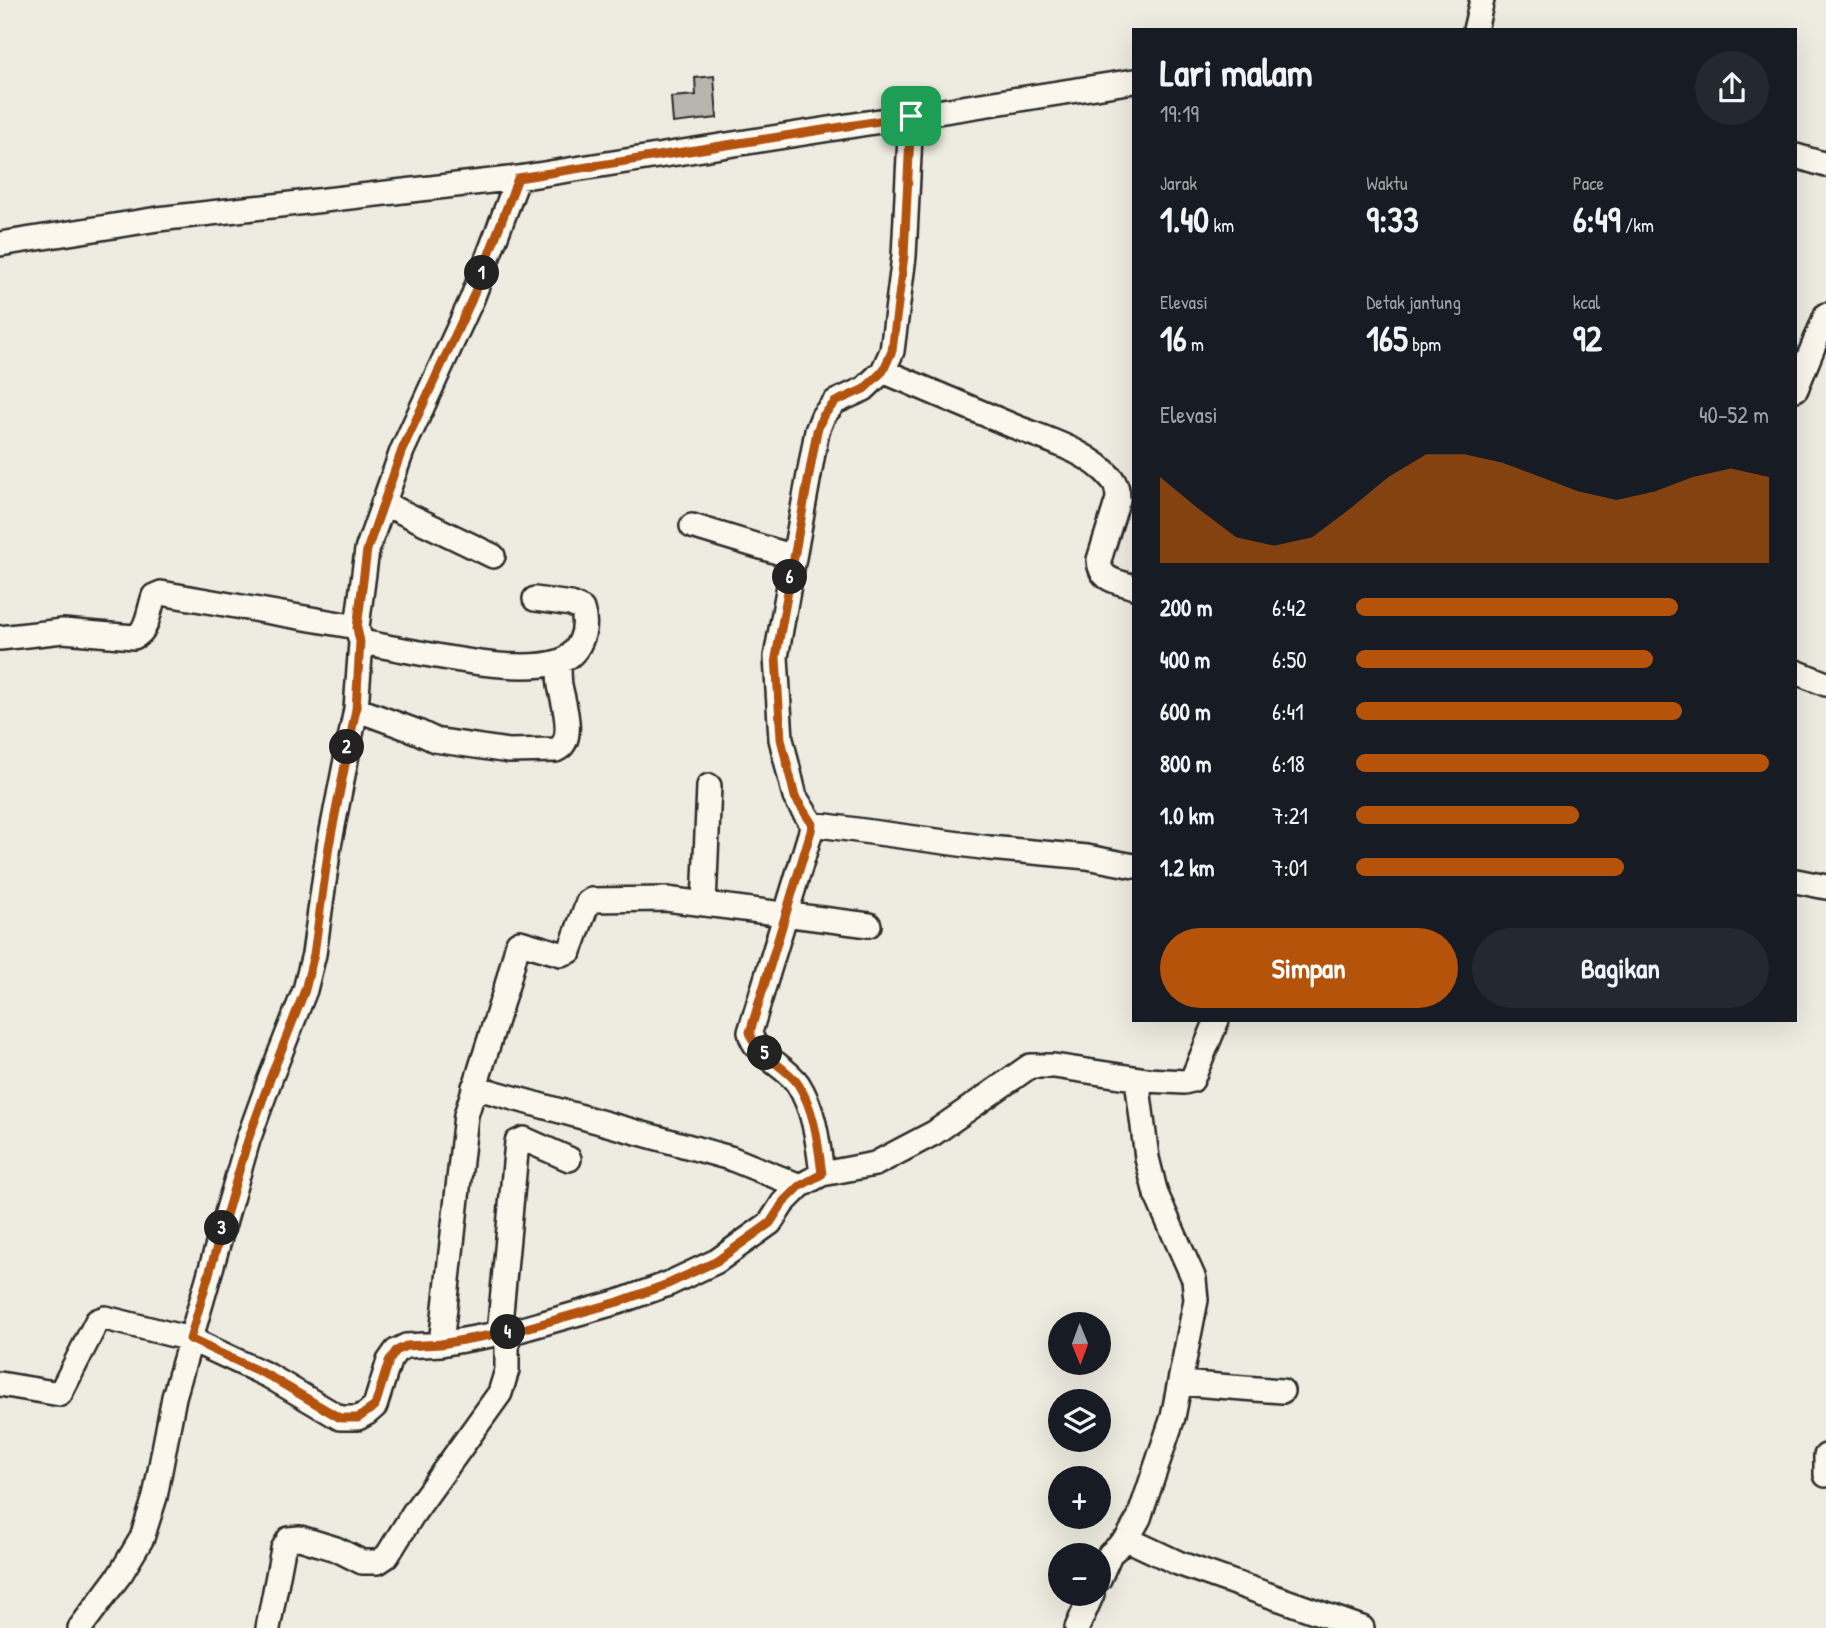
<!DOCTYPE html>
<html lang="id">
<meta charset="utf-8">
<style>
:root{--surface:#171b24;--page:#242831;--text:#f1f3f6;--muted:#9ea1a6;--accent:#b45309}
body{margin:0;font-family:"Patrick Hand",sans-serif;background:var(--page);color:var(--text);height:100vh;display:flex;flex-direction:column;font-size:26px;white-space:nowrap}
*{box-sizing:border-box;margin:0}
p{font-size:23px;color:var(--muted)}
.icon{flex:none;width:38px;height:38px;fill:none;stroke:currentColor;stroke-width:2;stroke-linecap:round;stroke-linejoin:round}
.map{position:relative;flex:1;overflow:hidden}
.drawer{position:absolute;left:1132px;top:28px;width:665px;height:994px;display:flex;flex-direction:column;background:var(--surface);border-radius:0px;box-shadow:0 7px 28px #0002}
.drawer>*{flex:none}
.needle{width:46px;rotate:179deg}
.buttons{position:absolute;left:1048px;top:1312px;display:grid;gap:14px}
.buttons a{display:grid;place-items:center;width:63px;height:63px;border-radius:50%;background:var(--surface);box-shadow:0 7px 28px #0002;font-size:35px}
.pin{position:absolute;display:grid;place-items:center;width:60px;height:60px;color:#fff;margin:-30px;border-radius:14px;box-shadow:0 4px 10px #0006}
.km{position:absolute;width:35px;height:35px;margin:-18px;border-radius:50%;background:#222;color:#fff;font-size:19px;line-height:35px;text-align:center}
.round{display:grid;place-items:center;flex:none;width:74px;height:74px;border-radius:37px;background:var(--page)}
.head{display:flex;align-items:center;justify-content:space-between;height:119px;padding:0 28px}
h1{font-size:38px;font-weight:700;line-height:52px}
.figures{display:grid;grid-template-columns:repeat(3,1fr);gap:10px;height:119px;padding:7px 28px}
.figures div{display:grid;align-content:center}
.figures b{font-size:35px;font-weight:700}
.figures small{font-size:19px;font-weight:400}
.figures p{font-size:19px}
.chart{height:196px;padding:14px 28px}
.chart p{display:flex;justify-content:space-between}
.chart svg{width:100%;height:126px;margin-top:7px;fill:var(--accent);opacity:.7}
.cta{display:flex;gap:14px;margin-top:auto;padding:14px 28px}
.cta a{flex:1;height:80px;border-radius:42px;background:var(--accent);color:#fff;font-size:28px;font-weight:700;line-height:80px;text-align:center}
.cta a+a{background:var(--page);color:var(--text)}
ul{padding:0 28px;list-style:none;font-size:23px}
li{display:grid;grid-template-columns:112px 84px 1fr;align-items:center;height:52px}
li i{height:18px;border-radius:9px;background:var(--accent)}
.map>svg:first-child{display:block}
.building{fill:#b8b5ae;stroke:#2b2b2b;stroke-width:2}
.lines{fill:none;stroke-linecap:round;stroke-linejoin:round}
.minor-casing{stroke:#2b2b2b;stroke-width:28}
.minor{stroke:#fbf7ec;stroke-width:23}
.route-casing{stroke:#fff;stroke-width:14}
.route{stroke:#b45309;stroke-width:9}
</style>
<div class="map">
<svg width="1826" height="1628" viewBox="0 0 1826 1628">
<rect width="100%" height="100%" fill="#eeebe0"/>
<filter id="ink" filterUnits="userSpaceOnUse"><feTurbulence type="fractalNoise" baseFrequency=".0143" numOctaves="2"/><feDisplacementMap in="SourceGraphic" scale="14" xChannelSelector="R" yChannelSelector="G"/><feConvolveMatrix kernelMatrix="1 2 1 2 8 2 1 2 1" color-interpolation-filters="sRGB"/></filter>
<g filter="url(#ink)">
<path class="building" d="M714,76L717,118L673,123L671,97L696,95L695,78Z"/>
<g class="lines">
<g class="minor-casing">
<path id="minor" d="M1475,30L1482,0
M1796,156L1826,165
M0,244L158,219L518,178L1134,81
M883,371C926,389 970,408 1013,426C1045,439 1089,451 1112,479C1117,485 1118,491 1118,499L1099,560C1100,581 1117,581 1134,587
M1796,389L1826,315
M383,503L493,556
M692,526L794,557
M0,638L63,631L134,637C148,632 149,609 154,596L161,593L357,627
M361,642C410,650 512,676 558,662C580,655 589,629 582,609L571,604L535,599
M1796,672L1826,684
M356,709L418,732L435,740L509,751L556,750C577,741 563,702 560,685C559,678 559,670 559,662
M812,824L989,848L1087,857L1134,866
M1796,881L1826,887
M704,904L709,786
M474,1087L730,1158L800,1186
M822,1174C818,1143 815,1111 798,1084C785,1065 754,1055 750,1032L811,831L812,824L795,797L781,739L776,657L817,431L823,416L835,402L864,389L883,371L892,351L904,256L911,116
M499,1334L517,1142L524,1139L569,1159
M441,1344L466,1115L507,985L518,943L520,942L561,954L570,951L588,902L591,900L666,899L869,925
M1180,1383L1282,1391
M0,1384L60,1394L97,1321L105,1318L190,1339L269,1376L340,1418H358L367,1413L375,1406L389,1361L396,1351L406,1346L441,1344L519,1330L618,1302L668,1284L717,1261L770,1223L783,1203L800,1186L822,1174L875,1164L934,1133L1030,1066H1054L1147,1080L1184,1082L1192,1080L1217,1020
M1826,1456V1475
M1127,1539L1178,1563L1362,1628
M1099,1579L1110,1554L1127,1539L1139,1518L1173,1417L1196,1300L1194,1279L1156,1194L1147,1158L1137,1079
M80,1628L121,1573L142,1538L155,1497L174,1397L248,1140L270,1079L305,990L314,954L329,846L356,709L361,642L357,627L367,550L402,451L472,299L518,178
M268,1628L283,1549L289,1539L300,1538L336,1549L362,1562H378L387,1556L413,1514L500,1393L507,1370V1333
M1077,1628L1092,1594"/>
</g>
<use href="#minor" class="minor"/>
</g>
</g>
<g class="lines" filter="url(#ink)">
<g class="route-casing">
<path id="route" d="M911,116L904,256L892,351L883,371L864,389L835,402L823,416L817,431L776,657L781,739L795,797L812,824L811,831L750,1032C754,1055 785,1065 798,1084C815,1111 818,1143 822,1174L800,1186L783,1203L770,1223L717,1261L668,1284L618,1302L519,1330L441,1344L406,1346L396,1351L389,1361L375,1406L358,1418H340L269,1376L190,1339L248,1140L270,1079L305,990L314,954L329,846L356,709L360,642L357,628L367,550L402,450L472,299L518,178Z"/>
</g>
<use href="#route" class="route"/>
</g>
</svg>
<div class="buttons">
<a><svg class="needle" viewBox="-14 -14 28 28"><path d="M0-13l5 13h-10z" fill="#e53935"/><path d="M0 13l5-13h-10z" fill="#9ea1a6"/></svg></a>
<a><svg class="icon" aria-label="layers" viewBox="0 0 24 24"><path d="M12 4l9 5-9 5-9-5zM3 14l9 5 9-5"/></svg></a>
<a>+</a>
<a>−</a>
</div>
<div class="pin" style="left:911px;top:116px;background:#1e9e55"><svg class="icon" aria-label="arrive" viewBox="0 0 24 24"><path d="M6 21V4h12l-3 4 3 4H6"/></svg></div>
<b class="km" style="left:482px;top:273px">1</b>
<b class="km" style="left:347px;top:747px">2</b>
<b class="km" style="left:222px;top:1228px">3</b>
<b class="km" style="left:508px;top:1332px">4</b>
<b class="km" style="left:765px;top:1053px">5</b>
<b class="km" style="left:790px;top:577px">6</b>
<section class="drawer">
<div class="head"><div><h1>Lari malam</h1><p>19:19</p></div><a class="round"><svg class="icon" aria-label="share" viewBox="0 0 24 24"><path d="M12 15V3M7 8l5-5 5 5M5 13v7h14v-7"/></svg></a></div>
<div class="figures">
<div><p>Jarak</p><b>1.40<small> km</small></b></div>
<div><p>Waktu</p><b>9:33</b></div>
<div><p>Pace</p><b>6:49<small> /km</small></b></div>
</div>
<div class="figures">
<div><p>Elevasi</p><b>16<small> m</small></b></div>
<div><p>Detak jantung</p><b>165<small> bpm</small></b></div>
<div><p>kcal</p><b>92</b></div>
</div>
<div class="chart"><p><span>Elevasi</span>40–52 m</p>
<svg viewBox="0 0 160 44" preserveAspectRatio="none"><path d="M0 44V14L10 25L20 35L30 38L40 35L50 25L60 14L70 6L80 6L90 9L100 14L110 19L120 22L130 19L140 14L150 11L160 14V44z"/></svg>
</div>
<ul>
<li><b>200 m</b>6:42<i style="width:78%"></i></li>
<li><b>400 m</b>6:50<i style="width:72%"></i></li>
<li><b>600 m</b>6:41<i style="width:79%"></i></li>
<li><b>800 m</b>6:18<i style="width:100%"></i></li>
<li><b>1.0 km</b>7:21<i style="width:54%"></i></li>
<li><b>1.2 km</b>7:01<i style="width:65%"></i></li>
</ul>
<div class="cta"><a>Simpan</a><a>Bagikan</a></div>
</section>
</div>
